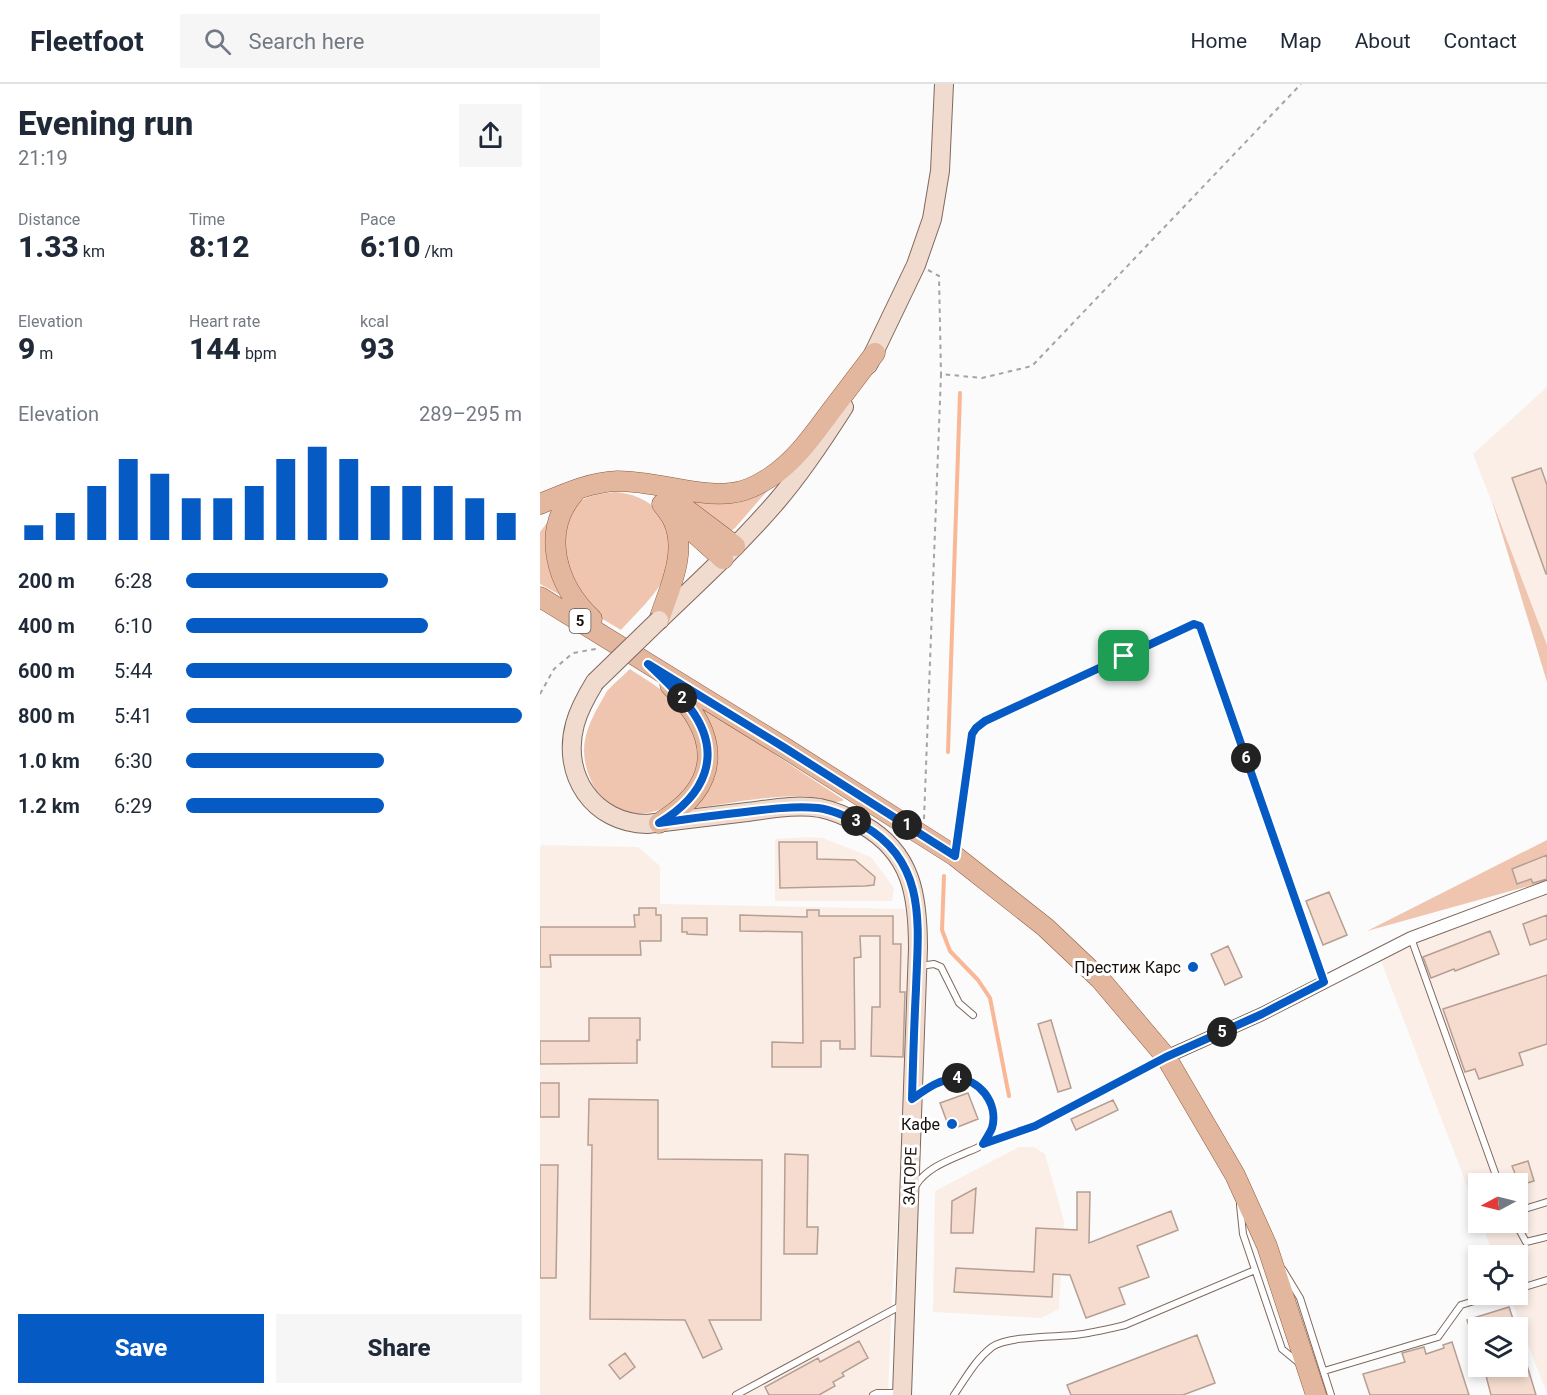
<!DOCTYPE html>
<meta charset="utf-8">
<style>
:root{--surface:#fff;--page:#f6f6f7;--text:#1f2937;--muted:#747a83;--line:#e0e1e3;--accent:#055ac3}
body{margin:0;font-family:Roboto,sans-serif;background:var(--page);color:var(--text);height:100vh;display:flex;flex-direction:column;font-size:22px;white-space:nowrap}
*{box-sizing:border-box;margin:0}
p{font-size:20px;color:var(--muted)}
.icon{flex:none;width:33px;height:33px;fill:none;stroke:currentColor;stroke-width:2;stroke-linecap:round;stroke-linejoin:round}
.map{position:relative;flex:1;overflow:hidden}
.details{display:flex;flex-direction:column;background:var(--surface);width:540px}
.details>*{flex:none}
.needle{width:39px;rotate:263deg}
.fabs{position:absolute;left:928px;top:1089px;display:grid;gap:12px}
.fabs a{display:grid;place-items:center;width:60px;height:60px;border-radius:0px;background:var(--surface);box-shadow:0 3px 9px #0003;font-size:30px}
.pin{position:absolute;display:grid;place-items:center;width:51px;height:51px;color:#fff;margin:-26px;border-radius:12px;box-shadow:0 3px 9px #0006}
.km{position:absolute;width:30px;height:30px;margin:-15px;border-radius:50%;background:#222;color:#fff;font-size:16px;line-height:30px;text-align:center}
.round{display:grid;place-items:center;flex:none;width:63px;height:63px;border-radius:0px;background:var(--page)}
.summary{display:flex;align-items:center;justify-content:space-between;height:102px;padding:0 18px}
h1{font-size:33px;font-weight:800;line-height:45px}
.stats{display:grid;grid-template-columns:repeat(3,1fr);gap:9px;height:102px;padding:6px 18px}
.stats div{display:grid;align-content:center}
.stats b{font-size:30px;font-weight:800}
.stats small{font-size:16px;font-weight:400}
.stats p{font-size:16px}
.chart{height:168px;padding:12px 18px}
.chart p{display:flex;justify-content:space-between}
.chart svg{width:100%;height:108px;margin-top:6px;stroke:var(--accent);stroke-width:6}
.button{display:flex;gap:12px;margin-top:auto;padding:12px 18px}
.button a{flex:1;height:69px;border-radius:0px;background:var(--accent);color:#fff;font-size:24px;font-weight:800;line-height:69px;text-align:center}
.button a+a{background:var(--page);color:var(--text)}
ul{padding:0 18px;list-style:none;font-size:20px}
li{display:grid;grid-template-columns:96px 72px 1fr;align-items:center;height:45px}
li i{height:15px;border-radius:8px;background:var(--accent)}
header{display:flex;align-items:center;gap:36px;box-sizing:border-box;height:84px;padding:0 30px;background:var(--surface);border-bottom:2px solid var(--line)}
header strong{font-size:28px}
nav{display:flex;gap:33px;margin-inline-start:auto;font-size:21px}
.search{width:420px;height:54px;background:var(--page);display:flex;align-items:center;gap:15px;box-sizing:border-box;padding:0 21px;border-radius:0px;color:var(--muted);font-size:22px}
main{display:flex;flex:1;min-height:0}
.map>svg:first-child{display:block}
.built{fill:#fbeee7}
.green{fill:#efc5b0}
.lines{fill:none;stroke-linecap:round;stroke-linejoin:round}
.stream{stroke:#f9b796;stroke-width:4}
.building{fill:#f5dccf;stroke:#b59e92;stroke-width:1.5}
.lane-casing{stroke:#7f695e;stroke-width:8}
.street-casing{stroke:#7f695e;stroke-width:14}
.secondary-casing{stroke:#7f695e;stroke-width:20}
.primary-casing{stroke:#905c40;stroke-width:21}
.path{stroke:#a6a3a2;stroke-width:2;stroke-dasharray:4.5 4.5;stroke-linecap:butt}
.lane{stroke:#fff;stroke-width:6}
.street{stroke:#fff;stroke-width:12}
.secondary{stroke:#f1dace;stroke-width:18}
.primary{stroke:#e3b69e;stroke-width:20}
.secondary-bridge-casing{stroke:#7f695e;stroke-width:20;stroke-linecap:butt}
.secondary-bridge{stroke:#f1dace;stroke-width:18}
.route-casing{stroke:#fff;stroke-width:12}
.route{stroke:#055ac3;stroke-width:8}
.poi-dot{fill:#055ac3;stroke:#fff;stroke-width:2}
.labels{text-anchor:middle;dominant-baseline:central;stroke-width:6;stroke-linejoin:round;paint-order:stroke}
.shield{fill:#fff;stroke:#5d5754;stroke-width:1.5}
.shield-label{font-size:15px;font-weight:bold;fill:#170f0b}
.poi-label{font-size:16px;fill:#170f0b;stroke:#fff;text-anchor:end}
.street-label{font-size:16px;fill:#170f0b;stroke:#fff}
</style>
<header>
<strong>Fleetfoot</strong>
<div class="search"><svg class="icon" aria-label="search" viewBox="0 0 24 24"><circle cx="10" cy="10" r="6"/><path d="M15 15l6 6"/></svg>Search here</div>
<nav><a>Home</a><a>Map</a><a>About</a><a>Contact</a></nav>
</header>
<main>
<section class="details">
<div class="summary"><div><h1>Evening run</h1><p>21:19</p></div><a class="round"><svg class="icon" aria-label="share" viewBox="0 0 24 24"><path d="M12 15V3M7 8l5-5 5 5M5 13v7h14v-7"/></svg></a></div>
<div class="stats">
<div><p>Distance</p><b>1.33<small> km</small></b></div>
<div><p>Time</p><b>8:12</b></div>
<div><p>Pace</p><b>6:10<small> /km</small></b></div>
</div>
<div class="stats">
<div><p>Elevation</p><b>9<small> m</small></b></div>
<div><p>Heart rate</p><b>144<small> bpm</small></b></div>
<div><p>kcal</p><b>93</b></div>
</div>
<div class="chart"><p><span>Elevation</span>289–295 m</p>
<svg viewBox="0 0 160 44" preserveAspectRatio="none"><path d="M5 44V38M15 44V33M25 44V22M35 44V11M45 44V17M55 44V27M65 44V27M75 44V22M85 44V11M95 44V6M105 44V11M115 44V22M125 44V22M135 44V22M145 44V27M155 44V33"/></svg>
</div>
<ul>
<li><b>200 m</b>6:28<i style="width:60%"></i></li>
<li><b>400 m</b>6:10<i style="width:72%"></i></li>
<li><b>600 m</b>5:44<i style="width:97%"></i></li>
<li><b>800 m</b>5:41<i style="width:100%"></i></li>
<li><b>1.0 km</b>6:30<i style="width:59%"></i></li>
<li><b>1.2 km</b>6:29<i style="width:59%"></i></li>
</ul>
<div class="button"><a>Save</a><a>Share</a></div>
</section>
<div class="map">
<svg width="1007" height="1311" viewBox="0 0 1007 1311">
<rect width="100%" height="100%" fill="#fbfbfb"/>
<path class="built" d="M1007,303V561L933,370Z
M266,753L283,754L331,773L354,804L352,817H235V755Z
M1,761L98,763L120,782V820L365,825L371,869L368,985L352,1212L348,1311H0V764Z
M1007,804V1310L969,1211L978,1210V1172L954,1171L941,1139L978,1138V1100H939V1133L841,877L870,860Z
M479,1063H494L505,1070L524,1137L519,1225L501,1234L393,1228L395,1107Z"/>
<path class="green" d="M241,391L195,444L189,448L133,408L146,411Z
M75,408C110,411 133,432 129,469C128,475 129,482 127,487C120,508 95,530 81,546L51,528L23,486L28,427C46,411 52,411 75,408Z
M952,417L1007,561V598Z
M9,436L6,459L7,477L22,512L0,500V448Z
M90,585C106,596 138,614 147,630C151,636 161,664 161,670C162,684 147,709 136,717C125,725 110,730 97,730C81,729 62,719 55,705C39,674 41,654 58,623C61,618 64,612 67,607C74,599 83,592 90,585Z
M161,622L304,716C292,722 276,712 262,712C224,712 187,720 149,725L166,701L156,625Z
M1007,756V797L827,847Z"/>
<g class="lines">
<path class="stream" d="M408,668L420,309
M404,792L402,846L410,867L438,896L450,914L469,1012"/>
</g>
<path class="building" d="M1001,384L1007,401V490H1006L972,394Z
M239,758H277V775L315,776L335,793L334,801L325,802L240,804Z
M1007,771V795L993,799L991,795L977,800L972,785Z
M789,808L807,851L783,861L766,817Z
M99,824H116V831H121V857H100L101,871H10L11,883H0V843H95L94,831H99Z
M267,826H279V832H353V860H361L360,908H365L363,973L331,972L332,923H340V852H320L321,873L314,874L315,965H300V957H281V983H232V958L263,959L262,848L200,847V831L267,833Z
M1007,831V855L990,861L983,840Z
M142,834H167V851L147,850V848H142Z
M950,847L959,870L915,887L914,885L891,894L883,873Z
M688,862L702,893L685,901L671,870Z
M1007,891V960L979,969L983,981L939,995L935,985L925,988L903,925Z
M49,934H100V956H97V979L0,980V957H49Z
M511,936L531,1004L518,1008L498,940Z
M0,999H19V1033H0Z
M428,1009L438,1035L410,1046L400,1019Z
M49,1015L118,1016V1075L222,1076L221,1236H169L182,1265L163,1274L145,1236L50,1235L52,1061H48Z
M573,1016L578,1026L536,1046L531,1035Z
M245,1070L268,1071L267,1143H278L277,1170H244Z
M988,1077L994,1097L984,1100L981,1091L976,1092L972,1082Z
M0,1081H18L16,1194H0Z
M436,1104L433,1149H411L412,1117Z
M537,1108H550L549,1159L631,1127L638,1146L597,1162L609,1193L579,1204L585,1220L546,1234L530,1191L513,1190L512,1213L414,1208L416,1184L494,1188L496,1144L537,1146Z
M969,1223L976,1244H939V1265L937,1266L927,1236Z
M657,1251L675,1299L643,1311H531L527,1301Z
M319,1257L328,1274L302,1289L304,1292L293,1298L295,1302L279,1311H229L225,1303L278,1274L280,1278Z
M912,1258L929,1311H830L823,1290L865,1278L862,1269L884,1263L886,1270L904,1264L903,1261Z
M978,1258H980L996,1311H951L944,1284L950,1282H978Z
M85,1269L95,1283L80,1295L69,1281Z"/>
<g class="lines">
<g class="lane-casing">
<path id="lane" d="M415,768L432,650L436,644L445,637L654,540L660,542L784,898
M871,854L959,1100
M380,882L394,880L401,883L419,919L433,931
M375,1013C387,1004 402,993 418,994C429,995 439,1000 445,1009C455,1024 457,1049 442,1061C438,1064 430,1067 425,1069C407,1077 387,1084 376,1101
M443,1060L495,1042L623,974
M700,1121L703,1150L742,1265L759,1279
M978,1127L1007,1118
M975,1138L986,1158L1007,1153
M743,1186L760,1214L791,1311
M978,1205L1007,1196
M784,1287L898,1253L921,1221L957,1210
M196,1311L362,1221
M333,1311L337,1309H361
M414,1311C426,1294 435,1276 452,1263C468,1252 514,1253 534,1251C552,1249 568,1245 585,1241L715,1186"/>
</g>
<g class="street-casing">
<path id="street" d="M626,973L722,930L871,854L1007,803"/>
</g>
<g class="secondary-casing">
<path id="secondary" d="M328,281L376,181L392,135L400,87L404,0
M119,536C159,498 200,460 237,417C262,388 283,356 304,323
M55,598C47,611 39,625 35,640C21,691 53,739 107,740C140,736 174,732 207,728C231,725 256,720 280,724C295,727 310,734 323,741C372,769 378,812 378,864L362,1311"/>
</g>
<g class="primary-casing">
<path id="primary" d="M35,408C0,447 16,501 52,535
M138,419L195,462
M0,420C26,409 50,398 78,397C115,397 157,413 191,409C205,408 218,401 229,394C254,378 271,354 288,331C304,310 319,290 335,269
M130,427L183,475
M0,513L245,664L415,772L505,843L560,895L626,973L695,1091L727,1162L776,1311
M119,536C129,505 148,468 133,436C130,430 126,425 122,420
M119,739C184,700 180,651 130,601"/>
</g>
<path class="path" d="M388,186L399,192L401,290
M0,610L14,585L33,569L56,565
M384,735L401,290L442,294L492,282L761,0"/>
<use href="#lane" class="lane"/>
<use href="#street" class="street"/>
<use href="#secondary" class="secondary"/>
<use href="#primary" class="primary"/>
<g class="secondary-bridge-casing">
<path id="secondary-bridge" d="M55,598L119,536"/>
</g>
<use href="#secondary-bridge" class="secondary-bridge"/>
</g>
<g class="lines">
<g class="route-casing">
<path id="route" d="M654,540L660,542L784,898L722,930L626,973L495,1042L443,1060C446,1055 450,1049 452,1044C459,1020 439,993 415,995C399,995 385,1006 372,1015C373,978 374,942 376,905C378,843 388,779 324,742C310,734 294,726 278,724C253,722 229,725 205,728C176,731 147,735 119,739C164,712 185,671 150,624C138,608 123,594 108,580L245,664L415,772L432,650L436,644L445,637Z"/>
</g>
<use href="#route" class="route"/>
</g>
<g class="poi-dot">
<circle cx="653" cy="883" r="6"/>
<circle cx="412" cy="1040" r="6"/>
</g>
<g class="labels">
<rect class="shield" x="29.5" y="525" width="21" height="24" rx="4.5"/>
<g class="shield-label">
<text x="40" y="537">5</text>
</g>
<g class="poi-label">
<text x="641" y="883">Престиж Карс</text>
<text x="400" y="1040">Кафе</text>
</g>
<g class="street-label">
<text transform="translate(370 1092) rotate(-88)">ЗАГОРЕ</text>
</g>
</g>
</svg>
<div class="fabs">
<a><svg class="needle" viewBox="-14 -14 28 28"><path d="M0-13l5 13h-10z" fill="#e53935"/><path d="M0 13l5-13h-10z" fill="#747a83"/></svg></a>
<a><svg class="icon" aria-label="locate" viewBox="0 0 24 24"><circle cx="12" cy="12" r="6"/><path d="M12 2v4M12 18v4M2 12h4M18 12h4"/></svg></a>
<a><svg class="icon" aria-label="layers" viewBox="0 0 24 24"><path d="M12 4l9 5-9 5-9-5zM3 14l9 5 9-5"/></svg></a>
</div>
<div class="pin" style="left:584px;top:572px;background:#1e9e55"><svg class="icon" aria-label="arrive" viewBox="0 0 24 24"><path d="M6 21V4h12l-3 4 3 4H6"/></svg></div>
<b class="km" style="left:367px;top:741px">1</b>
<b class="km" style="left:142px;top:614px">2</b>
<b class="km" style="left:316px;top:737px">3</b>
<b class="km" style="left:417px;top:994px">4</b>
<b class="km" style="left:682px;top:948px">5</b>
<b class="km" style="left:706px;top:674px">6</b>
</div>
</main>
